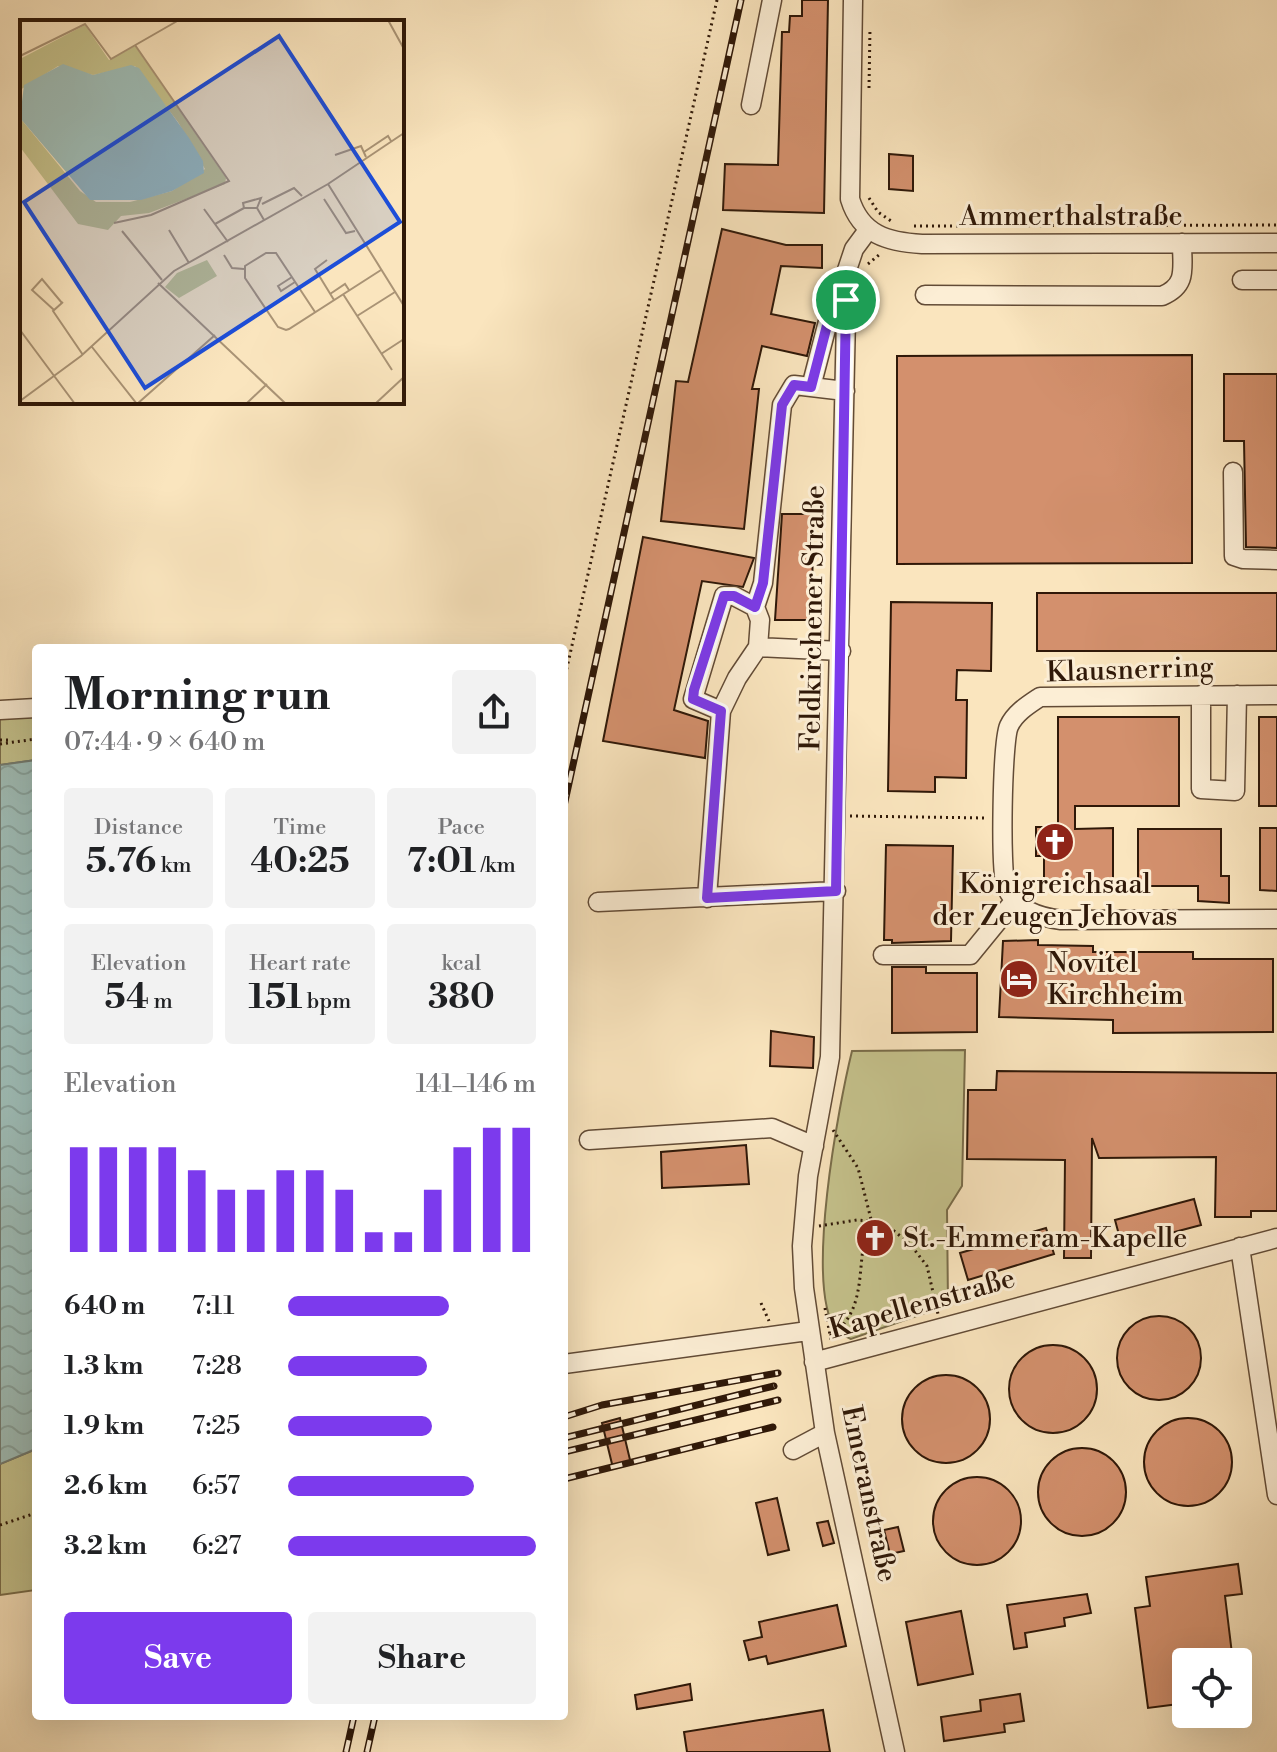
<!DOCTYPE html>
<meta charset="utf-8">
<style>
:root{--surface:#fff;--page:#f2f2f2;--text:#202124;--muted:#757577;--accent:#7c3aed}
body{margin:0;font-family:"Libre Bodoni",serif;background:var(--page);color:var(--text);height:100vh;display:flex;flex-direction:column;font-size:30px;white-space:nowrap}
*{box-sizing:border-box;margin:0}
p{font-size:26px;color:var(--muted)}
.icon{flex:none;width:44px;height:44px;fill:none;stroke:currentColor;stroke-width:2;stroke-linecap:round;stroke-linejoin:round}
.map{position:relative;flex:1;overflow:hidden}
.drawer{position:absolute;left:32px;top:644px;width:536px;height:1076px;display:flex;flex-direction:column;background:var(--surface);border-radius:8px;box-shadow:0 8px 32px #0002}
.drawer>*{flex:none}
.tools{position:absolute;left:1172px;top:1648px;display:grid;gap:16px}
.tools a{display:grid;place-items:center;width:80px;height:80px;border-radius:8px;background:var(--surface);box-shadow:0 8px 32px #0002;font-size:40px}
.pin{position:absolute;display:grid;place-items:center;width:68px;height:68px;color:#fff;margin:-34px;border:4px solid #fff;border-radius:50%;box-shadow:0 2px 8px #0007}
.round{display:grid;place-items:center;flex:none;width:84px;height:84px;border-radius:8px;background:var(--page)}
.overview{display:flex;align-items:center;justify-content:space-between;height:136px;padding:0 32px}
h1{font-size:44px;font-weight:700;line-height:60px}
.metrics{display:grid;grid-template-columns:repeat(3,1fr);gap:12px;height:136px;padding:8px 32px}
.metrics div{display:grid;align-content:center;border-radius:8px;background:var(--page);text-align:center}
.metrics b{font-size:34px;font-weight:700}
.metrics small{font-size:22px;font-weight:400}
.metrics p{font-size:22px}
.chart{height:224px;padding:16px 32px}
.chart p{display:flex;justify-content:space-between}
.chart svg{width:100%;height:144px;margin-top:8px;stroke:var(--accent);stroke-width:6}
.primary-button{display:flex;gap:16px;margin-top:auto;padding:16px 32px}
.primary-button a{flex:1;height:92px;border-radius:8px;background:var(--accent);color:#fff;font-size:32px;font-weight:700;line-height:92px;text-align:center}
.primary-button a+a{background:var(--page);color:var(--text)}
ul{padding:0 32px;list-style:none;font-size:26px}
li{display:grid;grid-template-columns:128px 96px 1fr;align-items:center;height:60px}
li i{height:20px;border-radius:10px;background:var(--accent)}
.map>svg:first-child{display:block}
.park{fill:#c5c28c;stroke:#7a6d4a;stroke-width:2}
.water{fill:url(#water-waves);stroke:#727c72;stroke-width:2}
.building{fill:#d3906d;stroke:#2f1808;stroke-width:2}
.lines{fill:none;stroke-linecap:round;stroke-linejoin:round}
.minor-casing{stroke:#624b36;stroke-width:21}
.path{stroke:#2f1808;stroke-width:3;stroke-dasharray:2 4;stroke-linecap:butt}
.minor{stroke:#fceed5;stroke-width:18}
.rail-casing{stroke:#2f1808;stroke-width:7}
.rail{stroke:#fceed5;stroke-width:4;stroke-dasharray:12;stroke-linecap:butt}
.route-casing{stroke:#fff;stroke-width:16}
.route{stroke:#7c3aed;stroke-width:10}
.labels{text-anchor:middle;dominant-baseline:central;stroke-width:6;stroke-linejoin:round;paint-order:stroke}
.street-label{font-size:28px;fill:#2f1808;stroke:#fceed5}
.poi-label{font-size:28px;fill:#2f1808;stroke:#fceed5;text-anchor:start}
.inset-road{fill:none;stroke:#a99375;stroke-width:2}
.view{fill:#1d4ed8;fill-opacity:0.15;stroke:#1d4ed8;stroke-width:4}
.inset-edge{fill:none;stroke:#2f1808;stroke-width:4}
</style>
<div class="map">
<svg width="1277" height="1752" viewBox="0 0 1277 1752">
<defs>
<pattern id="water-waves" width="16" height="10" patternUnits="userSpaceOnUse" patternTransform="scale(2)"><rect width="16" height="10" fill="#9fbeb8"/><path d="M0 5q4-4 8 0t8 0" fill="none" stroke="#89a39d"/></pattern>
</defs>
<rect width="100%" height="100%" fill="#fae5be"/>
<filter id="stains"><feTurbulence type="fractalNoise" baseFrequency=".0025" numOctaves="4"/><feColorMatrix values="0 0 0 0 .2 0 0 0 0 .09 0 0 0 0 .02 0 0 0 .5 -.17"/></filter>
<radialGradient id="worn" r=".72"><stop offset=".6" stop-color="#630" stop-opacity="0"/><stop offset="1" stop-color="#630" stop-opacity=".3"/></radialGradient>
<path class="park" d="M36,712V760L0,765V713Z
M965,1050L962,1186L947,1210L948,1305L851,1339C845,1336 840,1335 836,1330C804,1286 839,1104 852,1051Z
M36,1449V1590L0,1595V1464Z"/>
<path class="water" d="M36,760V1449L0,1464V765Z"/>
<path class="building" d="M802,0H828L824,213L723,210L725,164L778,165L782,32H789L790,16H802Z
M889,154L913,156V191L889,189Z
M722,229L786,245H822V268L781,266L771,314L815,323L807,356L762,346L752,389H759L744,529L661,521L676,381L688,382Z
M1192,355V563L897,564V356Z
M1224,374H1277V548L1246,547L1244,441H1224Z
M782,514H813L812,620H775Z
M643,537L754,558L743,587L702,581L674,710L708,721L705,758L603,741Z
M1037,593H1277V651H1037Z
M891,602L992,603L991,671L957,670L956,700H967L966,778L935,777V792L888,791Z
M1058,717H1179V806H1075V829L1113,828V886L1044,884V856H1036V827H1058Z
M1259,717H1277V806H1259Z
M1260,828H1277V891L1260,890Z
M1138,829H1221V876H1229V903L1198,901V886H1138Z
M886,845L953,846L951,941L892,943V940H884Z
M1038,940V945L1093,946V952H1193V959H1273V1032L1113,1033V1020L999,1017L1003,941Z
M892,967H926V973H977V1032L892,1033Z
M771,1031L814,1037L813,1068L770,1066Z
M997,1071L1277,1073V1211H1251V1217H1215L1216,1157L1099,1158L1092,1138L1091,1258H1064L1065,1160L967,1159L968,1090H996Z
M746,1145L749,1184L662,1188L661,1152Z
M1194,1199L1201,1225L1122,1246L1115,1220Z
M1046,1228L1054,1254L968,1280L960,1253Z
M880,1230L882,1248L872,1249L868,1232Z
M1117 1358a42 42 0 1 1 84 0a42 42 0 1 1-84 0Z
M1009 1389a44 44 0 1 1 88 0a44 44 0 1 1-88 0Z
M902 1419a44 44 0 1 1 88 0a44 44 0 1 1-88 0Z
M620,1418L631,1464L613,1468L602,1423Z
M1144 1462a44 44 0 1 1 88 0a44 44 0 1 1-88 0Z
M1038 1492a44 44 0 1 1 88 0a44 44 0 1 1-88 0Z
M933 1521a44 44 0 1 1 88 0a44 44 0 1 1-88 0Z
M777,1498L789,1550L768,1555L756,1503Z
M828,1521L834,1543L823,1546L817,1523Z
M898,1527L904,1551L890,1554L884,1530Z
M1238,1564L1242,1594L1225,1596L1233,1662H1186V1703L1148,1708L1135,1608L1150,1606L1146,1577Z
M1087,1594L1091,1613L1064,1618L1065,1626L1025,1633L1027,1647L1014,1649L1007,1605Z
M837,1605L846,1646L768,1664L766,1656L749,1660L744,1641L762,1637L759,1622Z
M961,1611L973,1674L918,1685L906,1622Z
M690,1684L692,1700L637,1709L635,1695Z
M1020,1694L1024,1721L1004,1724L1005,1732L944,1741L941,1717L981,1711L980,1700Z
M823,1710L830,1752H687L684,1732Z"/>
<g class="lines">
<g class="minor-casing">
<path id="minor" d="M853,0L850,199C861,235 888,242 922,244L1277,243
M751,105L772,0
M868,230L854,249L847,270L830,1057L808,1176L802,1246L804,1288L825,1433L895,1752
M1242,280H1277
M925,295L1162,296C1188,285 1182,268 1182,243
M811,387L831,310L846,300
M1233,472L1234,556L1243,559L1277,560
M755,607L763,583L782,405L794,385L845,391
M758,647L760,620L755,607L734,596H724L693,699L721,711L737,678L758,647L841,651
M1201,695V789L1235,791L1237,695
M1277,695L1040,697C1028,705 1015,713 1009,726C1002,741 1000,872 1006,886C1015,910 1039,917 1061,920L1277,919
M0,710L36,708
M707,898L721,711
M598,902L836,891
M883,955H970L1015,900
M589,1140L772,1128L814,1146
M1240,1247L1277,1495
M814,1362L1277,1238
M564,1364L808,1331
M793,1450L825,1433"/>
</g>
<path class="path" d="M869,88L870,28
M869,198L878,212L891,221
M914,226L1277,225
M868,264L880,254
M564,681L717,0
M0,740H12
M0,744L36,739
M850,816L986,818
M833,1130L858,1168L874,1231
M819,1226L857,1220L883,1222L910,1244L927,1266L938,1314
M761,1303L769,1321
M825,1308L831,1340
M830,1336C873,1308 852,1254 872,1220
M0,1525L36,1513"/>
<use href="#minor" class="minor"/>
<g class="rail-casing">
<path id="rail" d="M564,806L741,0
M564,1417L602,1405L778,1373
M564,1438L774,1386
M564,1452L778,1400
M564,1479L773,1427
M346,1752L354,1716
M367,1752L375,1716"/>
</g>
<use href="#rail" class="rail"/>
</g>
<g class="lines">
<g class="route-casing">
<path id="route" d="M846,300L836,891L707,898L721,711L693,699L694,690L724,596H734L755,607L763,583L782,405L794,385L811,387L831,310Z"/>
</g>
<use href="#route" class="route"/>
</g>
<defs>
<g id="church-disc" transform="scale(2)"><circle r="9.5" fill="#8f2418" stroke="#fceed5"/><path d="M-1.2-6h2.4v3.5h3.3v2.4h-3.3V6h-2.4V-.1h-3.3v-2.4h3.3Z" fill="#fff"/></g>
<g id="hotel-disc" transform="scale(2)"><circle r="9.5" fill="#8f2418" stroke="#fceed5"/><path d="M-6-4.5h1.5V1H6V5H4.5V3h-9V5H-6ZM-4 0a1.8 1.8 0 1 1 3.6 0ZM.5 0V-2.5h3Q6-2.5 6 0Z" fill="#fff"/></g>
</defs>
<g fill-rule="evenodd">
<use href="#church-disc" x="1055" y="842"/>
<use href="#hotel-disc" x="1019" y="979"/>
<use href="#church-disc" x="875" y="1238"/>
</g>
<g class="labels">
<g class="street-label">
<text x="1071" y="216">Ammerthalstraße</text>
<text transform="translate(813 618) rotate(-89)">Feldkirchener Straße</text>
<text transform="translate(1130 670) rotate(-2)">Klausnerring</text>
<text transform="translate(922 1304) rotate(-16)">Kapellenstraße</text>
<text transform="translate(869 1494) rotate(78)">Emeranstraße</text>
</g>
<g class="poi-label">
<text x="1055" y="884" text-anchor="middle">Königreichsaal<tspan x="1055" dy="32">der Zeugen Jehovas</tspan></text>
<text x="1047" y="963">Novitel<tspan x="1047" dy="32">Kirchheim</tspan></text>
<text x="903" y="1238">St.-Emmeram-Kapelle</text>
</g>
</g>
<g transform="translate(20 20)">
<rect width="384" height="384" fill="#fae5be"/>
<path d="M65,5L89,40L115,26L206,158L205,164L129,193L101,196L88,210L58,204L0,127V98L60,171L76,182H110L152,171L185,149L158,102L115,46L73,55L38,46L0,70V39ZM187,240L197,256L159,278L145,267L157,253Z" fill="#c5c28c"/>
<path d="M43,44L73,55L111,45L119,48L169,118L183,141L184,153L152,171L121,180H70L0,98L4,65Z" fill="#9fbeb8"/>
<path class="inset-road" d="M368,0L384,29M0,36L65,4L91,39L159,0M344,132L368,116L371,121M315,135L341,126L346,137M308,164L384,286M304,179L326,213L335,211M242,184L274,168L282,176M237,188L241,178L223,183L224,188H237L244,200M184,189L208,222M94,203L131,195L209,161L115,25M195,204L224,188M149,210L169,243M102,211L142,260M204,235L212,248L224,249M307,240L295,249L314,280M272,257L258,266L261,271L275,262M138,263L266,384M310,274L325,264L329,270M323,274L372,350M43,282L33,291L63,335M34,290L12,270L22,259L42,283M295,292L256,233H246L225,246V258L258,307L266,310L269,309L361,250M337,296L375,272M0,310L55,384M72,327L117,384L195,315M361,334L384,319M0,381L61,336L154,251L308,164L384,113M226,384L247,364M355,384L384,357"/>
<path class="view" d="M259,16L380,202L125,368L4,182Z"/>
<rect width="384" height="384" class="inset-edge"/>
</g>
<rect width="100%" height="100%" filter="url(#stains)"/>
<rect width="100%" height="100%" fill="url(#worn)"/>
</svg>
<div class="tools">
<a><svg class="icon" aria-label="locate" viewBox="0 0 24 24"><circle cx="12" cy="12" r="6"/><path d="M12 2v4M12 18v4M2 12h4M18 12h4"/></svg></a>
</div>
<div class="pin" style="left:846px;top:300px;background:#1e9e55"><svg class="icon" aria-label="arrive" viewBox="0 0 24 24"><path d="M6 21V4h12l-3 4 3 4H6"/></svg></div>
<section class="drawer">
<div class="overview"><div><h1>Morning run</h1><p>07:44 · 9 × 640 m</p></div><a class="round"><svg class="icon" aria-label="share" viewBox="0 0 24 24"><path d="M12 15V3M7 8l5-5 5 5M5 13v7h14v-7"/></svg></a></div>
<div class="metrics">
<div><p>Distance</p><b>5.76<small> km</small></b></div>
<div><p>Time</p><b>40:25</b></div>
<div><p>Pace</p><b>7:01<small> /km</small></b></div>
</div>
<div class="metrics">
<div><p>Elevation</p><b>54<small> m</small></b></div>
<div><p>Heart rate</p><b>151<small> bpm</small></b></div>
<div><p>kcal</p><b>380</b></div>
</div>
<div class="chart"><p><span>Elevation</span>141–146 m</p>
<svg viewBox="0 0 160 44" preserveAspectRatio="none"><path d="M5 44V12M15 44V12M25 44V12M35 44V12M45 44V19M55 44V25M65 44V25M75 44V19M85 44V19M95 44V25M105 44V38M115 44V38M125 44V25M135 44V12M145 44V6M155 44V6"/></svg>
</div>
<ul>
<li><b>640 m</b>7:11<i style="width:65%"></i></li>
<li><b>1.3 km</b>7:28<i style="width:56%"></i></li>
<li><b>1.9 km</b>7:25<i style="width:58%"></i></li>
<li><b>2.6 km</b>6:57<i style="width:75%"></i></li>
<li><b>3.2 km</b>6:27<i style="width:100%"></i></li>
</ul>
<div class="primary-button"><a>Save</a><a>Share</a></div>
</section>
</div>
